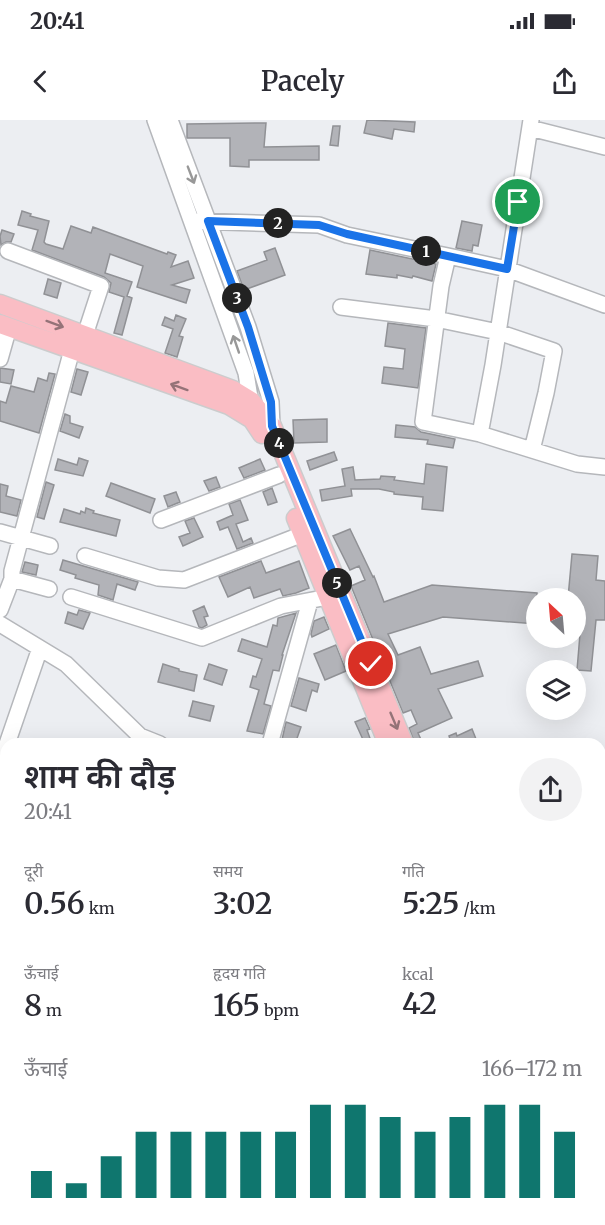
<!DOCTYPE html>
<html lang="hi">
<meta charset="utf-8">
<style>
:root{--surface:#fff;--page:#f2f2f3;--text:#2b2b33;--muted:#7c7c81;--accent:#0f766e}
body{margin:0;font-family:Merriweather,"Noto Sans Devanagari",serif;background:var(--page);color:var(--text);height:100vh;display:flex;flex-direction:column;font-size:22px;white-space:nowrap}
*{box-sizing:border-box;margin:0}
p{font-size:20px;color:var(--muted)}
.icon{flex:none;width:33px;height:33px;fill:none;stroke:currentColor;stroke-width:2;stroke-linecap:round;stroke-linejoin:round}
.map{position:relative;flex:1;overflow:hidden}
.details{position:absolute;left:0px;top:618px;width:606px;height:488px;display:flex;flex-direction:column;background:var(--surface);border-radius:18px 18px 0 0;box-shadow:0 6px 24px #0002}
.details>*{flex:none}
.needle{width:39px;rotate:334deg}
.buttons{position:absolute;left:526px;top:468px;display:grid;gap:12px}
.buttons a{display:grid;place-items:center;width:60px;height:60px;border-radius:50%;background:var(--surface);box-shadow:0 6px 24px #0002;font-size:30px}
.pin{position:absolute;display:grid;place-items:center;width:51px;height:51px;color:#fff;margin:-26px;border:3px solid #fff;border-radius:50%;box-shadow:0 2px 6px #0007}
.km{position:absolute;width:30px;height:30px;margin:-15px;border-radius:50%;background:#222;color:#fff;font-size:16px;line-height:30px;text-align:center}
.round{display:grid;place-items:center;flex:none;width:63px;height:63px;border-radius:32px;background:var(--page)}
.summary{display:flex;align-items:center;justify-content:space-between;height:102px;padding:0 24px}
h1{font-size:33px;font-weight:600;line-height:45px}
.figures{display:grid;grid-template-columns:repeat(3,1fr);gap:9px;height:102px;padding:6px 24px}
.figures div{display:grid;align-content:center}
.figures b{font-size:30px;font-weight:600}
.figures small{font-size:16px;font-weight:400}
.figures p{font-size:16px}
.chart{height:168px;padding:12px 24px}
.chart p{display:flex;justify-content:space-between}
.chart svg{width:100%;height:108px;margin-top:6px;stroke:var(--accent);stroke-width:6}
.status{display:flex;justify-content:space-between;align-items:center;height:42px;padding:0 30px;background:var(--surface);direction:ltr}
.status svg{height:16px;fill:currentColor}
header{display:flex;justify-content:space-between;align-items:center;height:78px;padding:0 24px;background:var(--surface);font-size:27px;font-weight:600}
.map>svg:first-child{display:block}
.building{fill:#b2b3b8;stroke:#909195;stroke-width:1.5}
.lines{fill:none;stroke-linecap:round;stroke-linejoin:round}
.minor-casing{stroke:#b5b7bb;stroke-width:18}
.major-casing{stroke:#cccccd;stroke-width:21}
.minor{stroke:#fff;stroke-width:15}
.major{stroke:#fabdc4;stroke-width:18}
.oneway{stroke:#989898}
.oneway2{stroke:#957378}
.route-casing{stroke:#fff;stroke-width:12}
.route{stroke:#1a73e8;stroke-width:8}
</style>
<div class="status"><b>20:41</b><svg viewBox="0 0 49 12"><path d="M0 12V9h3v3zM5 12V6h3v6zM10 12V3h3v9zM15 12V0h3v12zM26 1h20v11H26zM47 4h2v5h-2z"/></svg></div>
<header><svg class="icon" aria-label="back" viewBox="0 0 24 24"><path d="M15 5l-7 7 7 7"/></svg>Pacely<svg class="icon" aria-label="share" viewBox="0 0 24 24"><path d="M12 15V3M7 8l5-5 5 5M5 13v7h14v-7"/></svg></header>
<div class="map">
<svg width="605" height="1105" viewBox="0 0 605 1105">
<rect width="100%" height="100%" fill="#eceef2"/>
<path class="building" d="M367,0L415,2L414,12L394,9L392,19L364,13Z
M255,3H266L264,27L319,26V40H249V47L230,46V18H187V4Z
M333,6H340L338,26L330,25Z
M22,91L31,94L30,96L49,101L44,122L46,124L63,129L71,106L91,113L93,107L167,134L168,132L176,135L171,147L188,141L194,158L172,165L190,170L186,183L137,167L143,146L110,134L105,153L132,162L127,176L132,178L122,215L114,213L124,177L109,172L111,163L104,157L32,130L38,110L18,105Z
M462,101L482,105L478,126L473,125L472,131L456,128Z
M2,110L14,114L11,122H6L1,125L0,116Z
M275,128L285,155L244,170L237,151L267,140L264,132Z
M370,130L436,144L432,161L413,156L412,158L397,155V158L366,154Z
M48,159L61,163L57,178L44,174Z
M176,195L186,199L179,216L183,217L177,237L165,233L173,209L162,205L165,197L174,201Z
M388,203L426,208L418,268L382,263L384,247L403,249L405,229L385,226Z
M0,248L14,250L11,264L0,262Z
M77,249L88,252L81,275L71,272Z
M49,253L55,254L39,313L0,301V281L6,283L11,266L34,272L38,258L47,261Z
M65,294L70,296V303L83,307L79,318L60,311Z
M327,299V322L294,323L293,300Z
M396,305L415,307L421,312L455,319L453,328L427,324L428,320L395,317Z
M334,332L337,340L310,350L307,341Z
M79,338L88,341L83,356L55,350L58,339L77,345Z
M260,339L265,350L244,358L239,348Z
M426,344L447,347L443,391L422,389L423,377L394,374V372L379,369H351L352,376L322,381L320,370L345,366L342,349L353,347L355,360L380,359L381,356L395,357L394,360L424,364Z
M216,357L220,367L209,371L204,361Z
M46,362L54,365L44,399L37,397Z
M111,363L155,379L150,393L106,376Z
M0,364L8,366L6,376L21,380L17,396L0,392Z
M272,368L277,382L268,385L263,372Z
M176,372L180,382L168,387L164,376Z
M240,380L248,400L236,404L243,422L251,418L253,423L237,429L228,407L220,410L217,402L233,395L229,384Z
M86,388L94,391L93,393L120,400L116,416L60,402L64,389L80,394L81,391L85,393Z
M194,398L203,417L183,426L179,417L190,413L185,401Z
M350,409L373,457L374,456L384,482L432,465L537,473V504L443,497L388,514L398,535L420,527L431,554L478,541L483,556L438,569L452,598L418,613L423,624H415L409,608L417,604L411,590L403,593L351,466L365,460L359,446L350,450L333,416Z
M572,434L598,436L596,460L605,461V500H596L591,551L577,550L580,514H576V478H568Z
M63,440L138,462L135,470L117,464L113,480L98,475L99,465L75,458L76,455L60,450Z
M261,441L266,453L299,441L309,468L296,473L283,476L280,469L254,478L250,467L228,477L219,457Z
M25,442L38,445L36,455L22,452Z
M204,486L208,496L204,497L207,505L202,508L199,507L193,491Z
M79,490L90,493L83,509L65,503L68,492L77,495Z
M296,493L282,535H283L279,551L273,550L264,584L271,586L263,614L247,611L259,570L250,567L253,556L256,557L262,539L238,531L242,519L267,527L273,505L277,506L278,498Z
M324,497L329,509L312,517L311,514L314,501Z
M336,525L346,551L325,560L314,534Z
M163,544L179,549V551L197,555L194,571L158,562Z
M209,544L227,550L222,565L204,559Z
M299,558L319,564L317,572L312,570L306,591L291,586Z
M193,581L214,586L210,601L189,596Z
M365,598L370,609L367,610L372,624H365L355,602Z
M286,602L301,607L295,624H281Z
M472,609L478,624H438L450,619L449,616L456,613L457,616Z"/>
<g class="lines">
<g class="minor-casing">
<path id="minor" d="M155,0L246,253L252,290
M170,0L248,207L271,282L272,306
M530,8L605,27
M192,101L319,105L347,115L448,136L441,166L423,302L480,314L493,245L531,0
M8,131L101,166L85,215
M448,136L507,149L605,185
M341,187L436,199L498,212L554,231L546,273L532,330
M0,239L9,207
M480,314L577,344L605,347
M161,400L279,355
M0,412L50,426
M85,436L158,458L184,460L303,414
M12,459L49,469
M71,477L202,518L281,486L328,477
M0,490L12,459V451L70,237L73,230
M0,504L66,544L140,616L138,624
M140,616L160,624
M7,624L40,528
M270,624L310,481
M0,648L6,628
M0,709L6,711
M600,780L605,781
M0,814L6,813
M0,852L6,853
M600,884L605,883
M4,922H6
M0,981L6,983
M600,1064L605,1070
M0,1069L6,1071
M101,1100L119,1105
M316,1100L314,1103L319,1105
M142,1105L143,1100
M433,1105L439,1101L450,1105"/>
</g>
<g class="major-casing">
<path id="major" d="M0,184L233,270L251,281L272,306L404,624
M0,204L229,285L252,299L262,314
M296,398L388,624
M600,1010L605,1013
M600,1026L605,1030
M568,1100L569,1105"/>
</g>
<use href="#minor" class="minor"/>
<use href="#major" class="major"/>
</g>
<defs><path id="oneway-shaft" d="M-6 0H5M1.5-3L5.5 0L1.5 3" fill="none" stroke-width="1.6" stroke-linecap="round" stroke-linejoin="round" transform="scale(1.5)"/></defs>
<g class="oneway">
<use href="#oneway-shaft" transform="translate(191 55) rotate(69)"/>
<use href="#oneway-shaft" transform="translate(236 224) rotate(-109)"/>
</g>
<g class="oneway2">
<use href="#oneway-shaft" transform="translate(55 204) rotate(20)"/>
<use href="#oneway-shaft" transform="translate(179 267) rotate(-160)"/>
<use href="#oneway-shaft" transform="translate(394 601) rotate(67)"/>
</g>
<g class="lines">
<g class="route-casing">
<path id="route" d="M371,544L272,306L271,282L248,207L208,101L319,105L347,114L507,149L518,82"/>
</g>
<use href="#route" class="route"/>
</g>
</svg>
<div class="buttons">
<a><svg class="needle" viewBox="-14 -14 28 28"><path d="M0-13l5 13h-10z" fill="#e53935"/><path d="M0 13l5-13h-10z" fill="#7c7c81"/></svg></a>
<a><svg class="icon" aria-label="layers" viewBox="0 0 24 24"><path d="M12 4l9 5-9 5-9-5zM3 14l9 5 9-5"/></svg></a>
</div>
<div class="pin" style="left:518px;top:82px;background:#1e9e55"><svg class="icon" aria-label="arrive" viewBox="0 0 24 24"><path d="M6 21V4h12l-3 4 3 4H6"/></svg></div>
<div class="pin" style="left:371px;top:544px;background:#d93025"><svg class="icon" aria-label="check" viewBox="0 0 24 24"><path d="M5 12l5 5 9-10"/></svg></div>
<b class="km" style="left:426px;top:131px">1</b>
<b class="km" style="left:278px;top:103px">2</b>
<b class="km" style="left:237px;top:178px">3</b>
<b class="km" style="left:279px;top:323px">4</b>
<b class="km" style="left:337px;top:463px">5</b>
<section class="details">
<div class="summary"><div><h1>शाम की दौड़</h1><p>20:41</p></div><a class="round"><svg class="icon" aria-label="share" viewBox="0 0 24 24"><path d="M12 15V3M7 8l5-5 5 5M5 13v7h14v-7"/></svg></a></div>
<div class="figures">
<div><p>दूरी</p><b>0.56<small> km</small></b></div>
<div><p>समय</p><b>3:02</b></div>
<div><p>गति</p><b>5:25<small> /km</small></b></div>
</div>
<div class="figures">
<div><p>ऊँचाई</p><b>8<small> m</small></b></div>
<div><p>हृदय गति</p><b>165<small> bpm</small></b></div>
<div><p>kcal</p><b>42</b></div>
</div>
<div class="chart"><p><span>ऊँचाई</span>166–172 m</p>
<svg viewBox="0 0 160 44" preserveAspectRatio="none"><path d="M5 44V33M15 44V38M25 44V27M35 44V17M45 44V17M55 44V17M65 44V17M75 44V17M85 44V6M95 44V6M105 44V11M115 44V17M125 44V11M135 44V6M145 44V6M155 44V17"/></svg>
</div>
</section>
</div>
